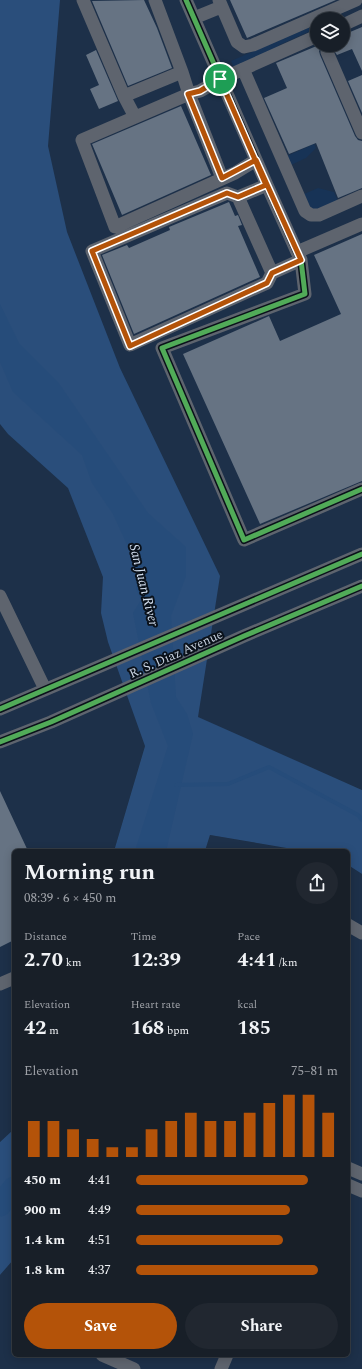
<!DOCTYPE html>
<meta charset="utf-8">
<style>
:root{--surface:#181f28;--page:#212730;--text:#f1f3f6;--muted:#9fa2a8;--line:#363d45;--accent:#b45309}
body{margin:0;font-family:Spectral,serif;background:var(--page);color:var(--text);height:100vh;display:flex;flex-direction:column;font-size:15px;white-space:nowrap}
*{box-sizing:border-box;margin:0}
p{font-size:13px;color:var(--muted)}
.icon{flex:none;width:22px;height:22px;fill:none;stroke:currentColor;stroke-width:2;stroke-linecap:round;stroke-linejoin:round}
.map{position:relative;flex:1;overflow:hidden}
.drawer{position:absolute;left:12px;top:849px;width:338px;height:508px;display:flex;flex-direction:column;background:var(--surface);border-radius:6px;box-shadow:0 2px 10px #0003,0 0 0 1px var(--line)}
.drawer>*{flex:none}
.fabs{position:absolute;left:310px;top:12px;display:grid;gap:8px}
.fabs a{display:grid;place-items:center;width:40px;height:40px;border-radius:50%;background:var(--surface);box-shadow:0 2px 10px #0003,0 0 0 1px var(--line);font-size:20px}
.pin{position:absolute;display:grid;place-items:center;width:34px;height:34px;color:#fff;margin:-17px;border:2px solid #fff;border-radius:50%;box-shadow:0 1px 4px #0007}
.round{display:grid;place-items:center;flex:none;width:42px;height:42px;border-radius:21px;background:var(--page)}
.summary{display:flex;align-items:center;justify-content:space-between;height:68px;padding:0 12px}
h1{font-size:22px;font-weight:700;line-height:30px}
.stats{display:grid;grid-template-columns:repeat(3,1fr);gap:6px;height:68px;padding:4px 12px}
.stats div{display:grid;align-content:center}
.stats b{font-size:20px;font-weight:700}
.stats small{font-size:11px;font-weight:400}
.stats p{font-size:11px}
.chart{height:112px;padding:8px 12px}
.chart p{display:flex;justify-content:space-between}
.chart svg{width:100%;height:72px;margin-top:4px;stroke:var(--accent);stroke-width:6}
.action{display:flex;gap:8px;margin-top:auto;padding:8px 12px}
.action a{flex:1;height:46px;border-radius:24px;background:var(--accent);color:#fff;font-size:16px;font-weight:700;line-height:46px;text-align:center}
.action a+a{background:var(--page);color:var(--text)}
ul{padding:0 12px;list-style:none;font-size:13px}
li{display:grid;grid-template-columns:64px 48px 1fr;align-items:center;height:30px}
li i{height:10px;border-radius:5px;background:var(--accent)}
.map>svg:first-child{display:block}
.built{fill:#1d3049;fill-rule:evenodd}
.green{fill:#173356}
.forest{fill:#2a4e7b}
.water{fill:#264c7a}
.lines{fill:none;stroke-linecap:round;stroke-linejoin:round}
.stream{stroke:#264c7a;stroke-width:4}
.river{stroke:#264c7a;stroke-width:23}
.building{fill:#667383}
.minor{stroke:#5e646e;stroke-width:13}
.cycleway-casing{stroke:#0a111a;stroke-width:8}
.cycleway{stroke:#51ab58;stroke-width:5}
.route-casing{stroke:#fff;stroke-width:8}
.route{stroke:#b45309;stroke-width:5}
.labels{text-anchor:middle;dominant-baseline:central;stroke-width:4;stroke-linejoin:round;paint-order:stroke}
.street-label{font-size:13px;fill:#c9d3e1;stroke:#0a111a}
.water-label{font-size:14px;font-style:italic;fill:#d5e1f1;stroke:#0a111a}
</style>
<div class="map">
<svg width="362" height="1369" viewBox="0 0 362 1369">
<rect width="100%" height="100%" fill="#202935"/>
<path class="built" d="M0,0H362V790L198,718L145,746L114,851H14V1129L0,1142ZM317,19H343V45H317Z
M210,835L304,851H205Z
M348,865L362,874V1369H0V1275L14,1259V1355H348Z"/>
<path class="green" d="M317,24V28L279,45L278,48L234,68L231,61Z
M314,144L316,148L306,158L291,165L287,156Z
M318,188L334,192L338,201L320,209H311L304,194Z"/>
<path class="forest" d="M0,0H60L48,146L67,232L120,368L220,576L198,717L362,790V874L348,865V851H304L210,835L205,851H114L145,746L108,642L101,613L103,577L68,488L8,434L0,424Z
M14,1129V1259L0,1275V1142Z"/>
<path class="water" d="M0,304L19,343L58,382L148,513L186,547V576L171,616L176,697L187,714L193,734L166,851H135L168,746L151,703L133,613L141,600L136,589L137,580L135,562L113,514L92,483L82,455L13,392L0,362Z"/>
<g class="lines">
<path class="stream" d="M176,785L228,784L269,767L358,815L362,820"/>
<path class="river" d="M0,1205L14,1188"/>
</g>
<path class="building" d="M144,0L157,28L172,68L128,86L92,1Z
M230,0H336L247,38Z
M362,27V71L352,49L337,55L330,45H343V35Z
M319,45H323L319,51L320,55L355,136L358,140L362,141V188L338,198L316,143L289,154L264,98L287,88L276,63Z
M96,50L118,101L99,109L90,89L99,85L86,55Z
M362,75V113L348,81Z
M181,106L211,175L122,215L92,144Z
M229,202L235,216L238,215L242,225L238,226L260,277L134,334L102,255L127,245L129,248L170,230L169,227Z
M362,234V481L260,524L183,354L269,316L280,341L341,314L314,255Z
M0,791L28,851H14V940L0,947Z"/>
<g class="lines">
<path class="minor" d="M83,0L124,96L135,117
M186,0L267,185L297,252L301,260L305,294L162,348L244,540L362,489
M219,0L237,42L244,47L253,45L356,0
M194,18L221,7
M343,25L362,16
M327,52L362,133
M243,69L305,211L311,215H319L362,196
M182,72L189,94L222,178
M124,96L182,72L155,0
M256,160L235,173L115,227L82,140L189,94L200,91L221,79L317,36
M267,185L238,197L227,193L92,251L130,345L267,283L272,273L301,260
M238,197L272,273
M297,252L362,224
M0,596L45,689
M0,709L362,554
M0,742L51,722L244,636L362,586
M348,925L362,933
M0,984L14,978
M348,1168L362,1174
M348,1185L362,1191
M102,1355L134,1369
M221,1369L227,1355"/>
<g class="cycleway-casing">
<path id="cycleway" d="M186,0L267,185L297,252L301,260L305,294L162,348L244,540L362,489
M0,709L362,554
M0,742L51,722L244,636L362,586"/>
</g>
<use href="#cycleway" class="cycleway"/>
</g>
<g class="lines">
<g class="route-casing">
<path id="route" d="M220,79L266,185L238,197L227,193L92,251L130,346L267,283L272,273L301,260L256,160L222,178L188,94L200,91L220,79"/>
</g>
<use href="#route" class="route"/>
</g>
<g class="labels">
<g class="street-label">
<text transform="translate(176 654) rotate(-24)">R. S. Diaz Avenue</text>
</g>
<g class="water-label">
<text transform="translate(144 585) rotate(76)">San Juan River</text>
</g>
</g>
</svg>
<div class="fabs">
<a><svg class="icon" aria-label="layers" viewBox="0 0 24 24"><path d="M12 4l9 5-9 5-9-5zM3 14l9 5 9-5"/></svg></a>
</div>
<div class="pin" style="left:220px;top:79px;background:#1e9e55"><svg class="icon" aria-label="arrive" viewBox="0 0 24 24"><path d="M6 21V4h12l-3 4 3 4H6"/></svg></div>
<section class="drawer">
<div class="summary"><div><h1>Morning run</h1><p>08:39 · 6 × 450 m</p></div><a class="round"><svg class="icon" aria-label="share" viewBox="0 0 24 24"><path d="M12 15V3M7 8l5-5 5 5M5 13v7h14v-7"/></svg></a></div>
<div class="stats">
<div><p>Distance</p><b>2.70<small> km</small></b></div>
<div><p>Time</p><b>12:39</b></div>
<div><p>Pace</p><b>4:41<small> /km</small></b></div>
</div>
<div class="stats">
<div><p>Elevation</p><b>42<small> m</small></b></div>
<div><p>Heart rate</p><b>168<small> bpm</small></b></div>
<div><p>kcal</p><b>185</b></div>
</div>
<div class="chart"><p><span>Elevation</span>75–81 m</p>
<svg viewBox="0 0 160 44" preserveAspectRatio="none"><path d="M5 44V22M15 44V22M25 44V27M35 44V33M45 44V38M55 44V38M65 44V27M75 44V22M85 44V17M95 44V22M105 44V22M115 44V17M125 44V11M135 44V6M145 44V6M155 44V17"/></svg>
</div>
<ul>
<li><b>450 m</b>4:41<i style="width:85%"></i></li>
<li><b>900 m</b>4:49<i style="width:76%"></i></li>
<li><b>1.4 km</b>4:51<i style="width:73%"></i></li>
<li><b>1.8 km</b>4:37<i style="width:90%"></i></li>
</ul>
<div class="action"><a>Save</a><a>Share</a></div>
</section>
</div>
